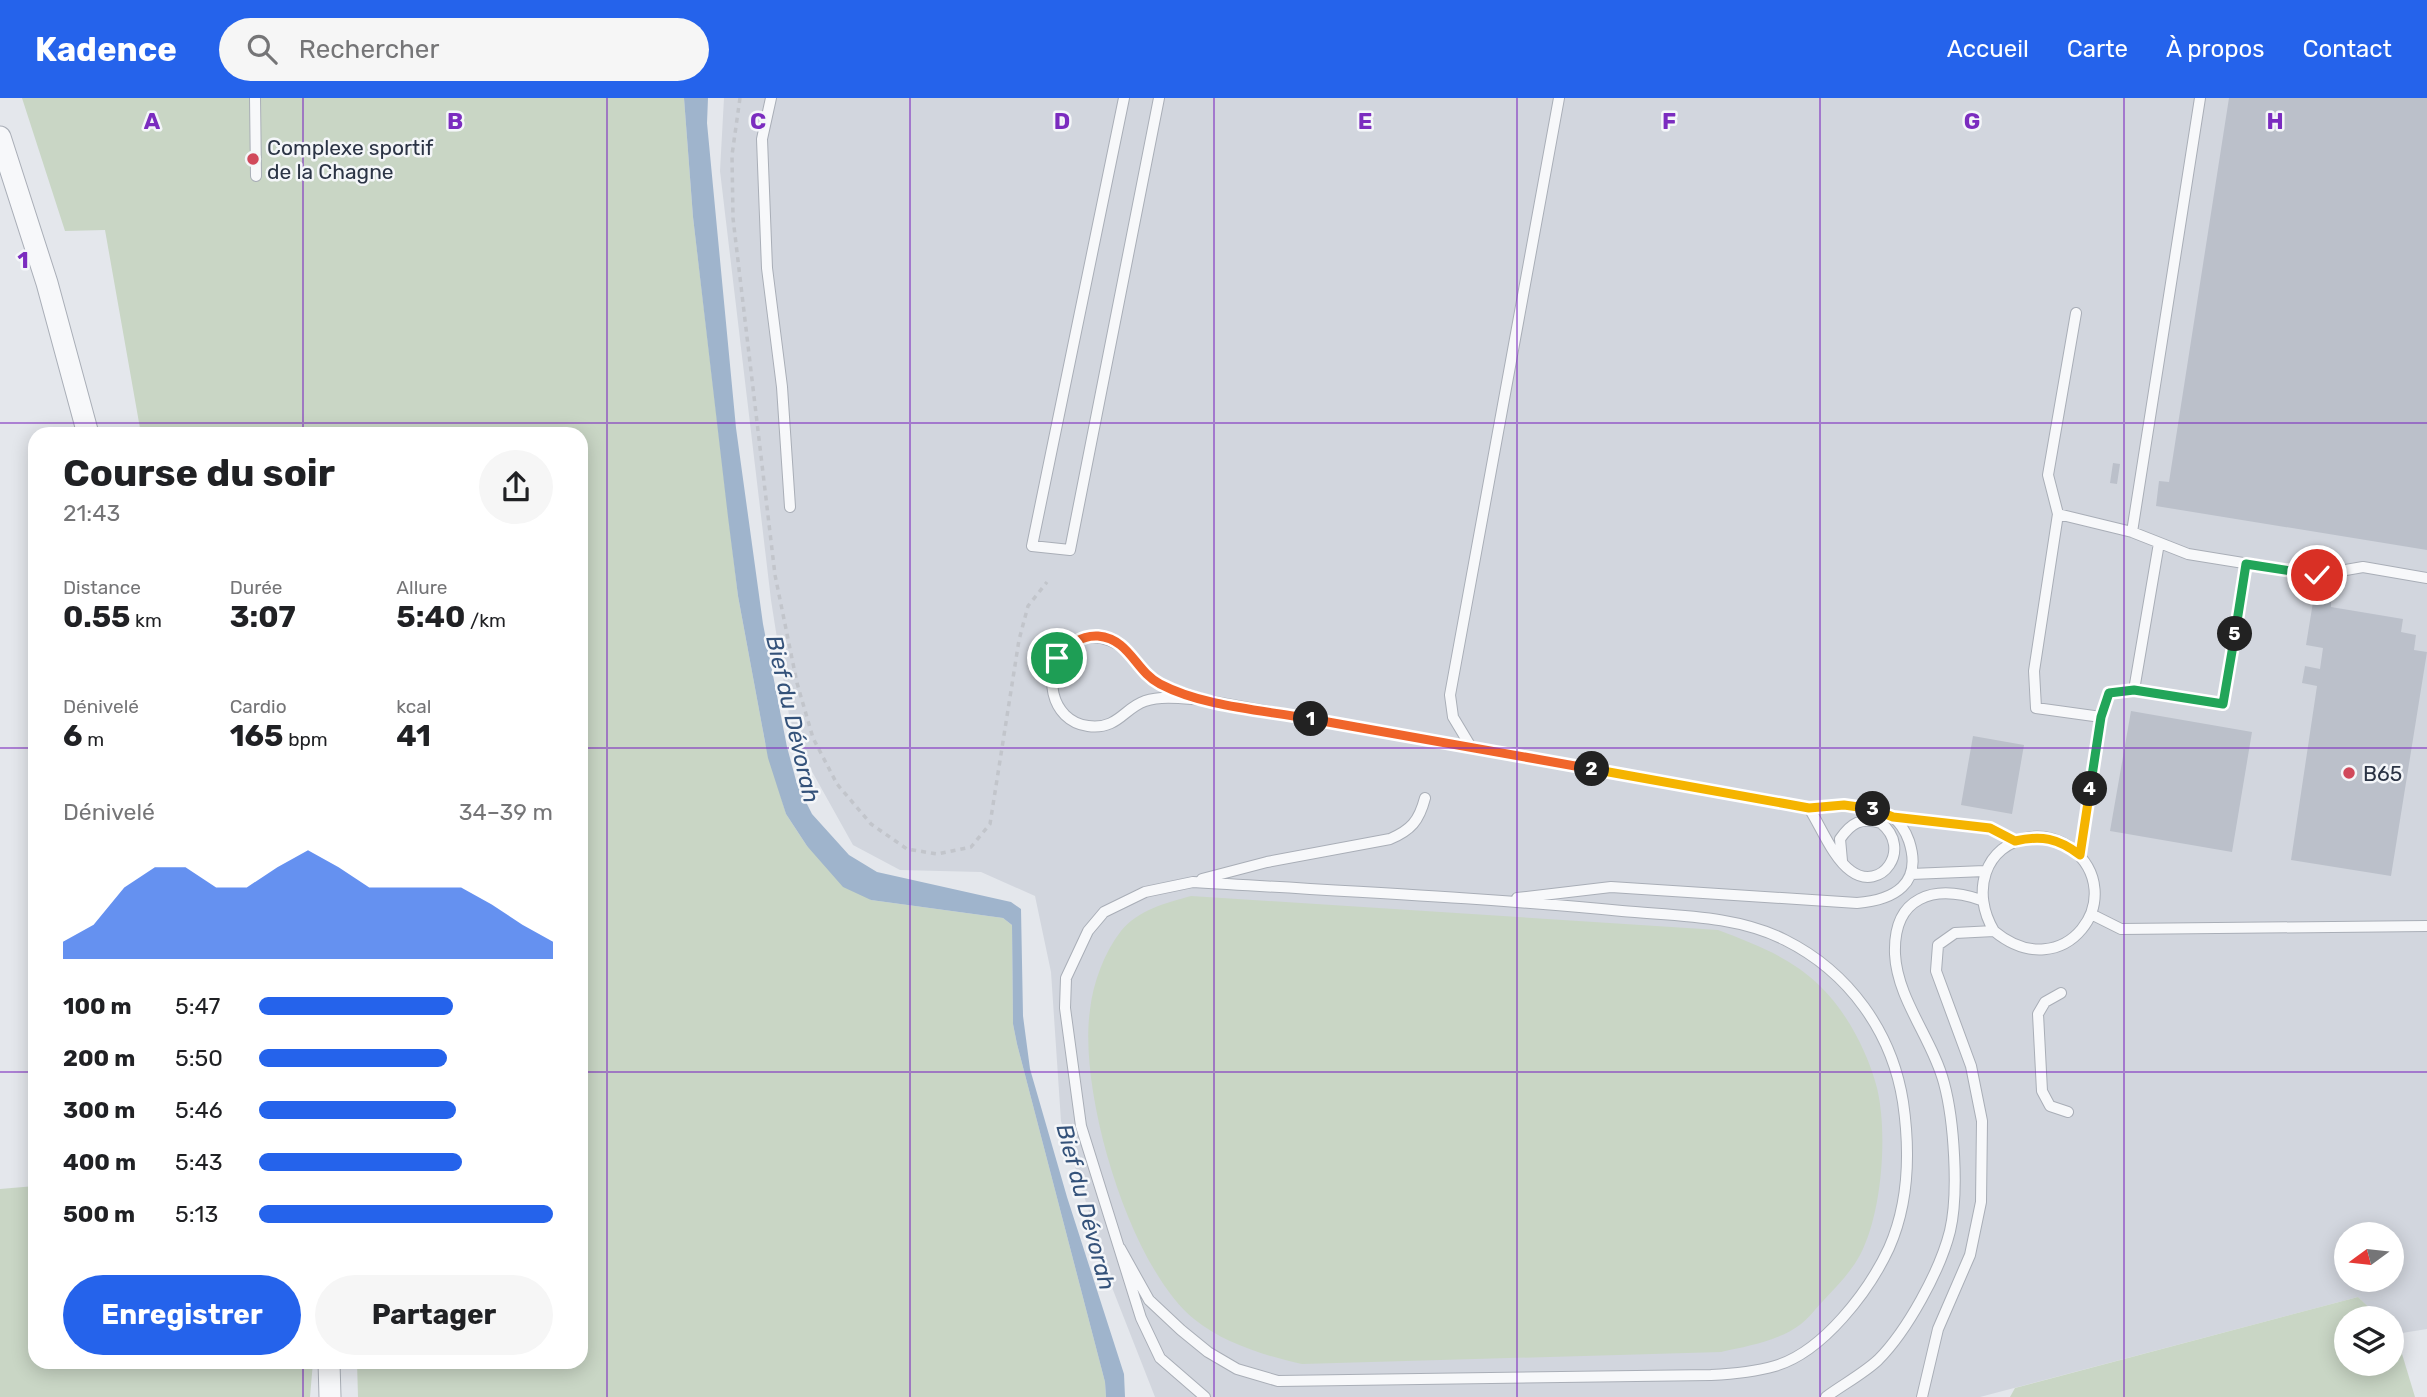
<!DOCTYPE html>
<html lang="fr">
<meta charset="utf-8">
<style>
:root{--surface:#fff;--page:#f6f6f6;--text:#202124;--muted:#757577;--accent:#2563eb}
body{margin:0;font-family:Rubik,sans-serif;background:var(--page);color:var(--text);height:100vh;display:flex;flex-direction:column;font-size:26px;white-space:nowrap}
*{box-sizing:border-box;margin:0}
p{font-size:23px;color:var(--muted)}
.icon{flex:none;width:38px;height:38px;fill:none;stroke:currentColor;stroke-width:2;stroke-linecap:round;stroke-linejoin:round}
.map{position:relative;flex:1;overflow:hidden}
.sheet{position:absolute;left:28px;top:329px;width:560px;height:942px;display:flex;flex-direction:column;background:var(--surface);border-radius:21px;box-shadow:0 4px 18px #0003}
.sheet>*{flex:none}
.needle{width:46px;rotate:255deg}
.buttons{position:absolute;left:2334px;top:1124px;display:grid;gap:14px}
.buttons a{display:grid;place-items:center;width:70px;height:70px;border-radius:50%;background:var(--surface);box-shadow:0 4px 18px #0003;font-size:35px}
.pin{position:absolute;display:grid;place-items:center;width:60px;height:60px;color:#fff;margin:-30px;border:4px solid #fff;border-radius:50%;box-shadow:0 2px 7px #0007}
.km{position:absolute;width:35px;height:35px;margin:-18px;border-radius:50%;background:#222;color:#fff;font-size:19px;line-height:35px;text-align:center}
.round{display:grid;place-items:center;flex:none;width:74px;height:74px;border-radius:37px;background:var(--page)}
.overview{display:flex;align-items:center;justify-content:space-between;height:119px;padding:0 35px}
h1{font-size:38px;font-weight:700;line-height:52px}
.metrics{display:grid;grid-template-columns:repeat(3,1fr);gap:10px;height:119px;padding:7px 35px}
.metrics div{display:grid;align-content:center}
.metrics b{font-size:30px;font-weight:700}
.metrics small{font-size:19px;font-weight:400}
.metrics p{font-size:19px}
.chart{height:196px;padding:14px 35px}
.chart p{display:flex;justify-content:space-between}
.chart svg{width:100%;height:126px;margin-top:7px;fill:var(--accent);opacity:.7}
.action{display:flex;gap:14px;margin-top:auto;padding:14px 35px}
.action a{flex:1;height:80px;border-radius:42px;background:var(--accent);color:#fff;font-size:28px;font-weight:700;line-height:80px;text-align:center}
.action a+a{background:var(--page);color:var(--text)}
ul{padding:0 35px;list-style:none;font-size:23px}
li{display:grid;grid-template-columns:112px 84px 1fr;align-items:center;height:52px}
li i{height:18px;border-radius:9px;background:var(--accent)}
header{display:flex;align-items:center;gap:42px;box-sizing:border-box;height:98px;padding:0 35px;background:var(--accent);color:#fff}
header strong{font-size:33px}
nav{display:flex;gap:38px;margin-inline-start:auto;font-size:24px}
.search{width:490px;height:63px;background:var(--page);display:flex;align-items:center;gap:18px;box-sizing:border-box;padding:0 24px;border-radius:38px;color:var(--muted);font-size:26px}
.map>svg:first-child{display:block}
.built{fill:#d2d6de;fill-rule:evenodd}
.green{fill:#c9d6c5}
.water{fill:#9fb4cc}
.building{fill:#bbc0ca}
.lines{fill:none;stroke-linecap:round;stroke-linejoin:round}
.service-casing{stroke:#a9aeb7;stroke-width:12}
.minor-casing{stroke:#a9aeb7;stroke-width:23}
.path{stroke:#c2c5cb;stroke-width:3.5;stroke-dasharray:5 5;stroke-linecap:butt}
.service{stroke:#f7f8fa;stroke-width:10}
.minor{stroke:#f7f8fa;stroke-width:21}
.split-1-casing{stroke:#fff;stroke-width:14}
.split-2-casing{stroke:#fff;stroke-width:14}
.split-3-casing{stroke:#fff;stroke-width:14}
.split-4-casing{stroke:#fff;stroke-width:14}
.split-5-casing{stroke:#fff;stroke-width:14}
.split-6-casing{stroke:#fff;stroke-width:14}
.split-1{stroke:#f0652b;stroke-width:9}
.split-2{stroke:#f0652b;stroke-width:9}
.split-3{stroke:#f5b400;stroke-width:9}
.split-4{stroke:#f5b400;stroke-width:9}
.split-5{stroke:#22a559;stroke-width:9}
.split-6{stroke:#22a559;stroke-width:9}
.grid{fill:none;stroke:#7b2cbf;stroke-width:2;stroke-opacity:0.55}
.poi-dot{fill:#d1495b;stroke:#f4f6f9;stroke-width:2.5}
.labels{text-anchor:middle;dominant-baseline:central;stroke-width:5;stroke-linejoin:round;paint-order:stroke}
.poi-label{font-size:21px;fill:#2b3445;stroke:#f4f6f9;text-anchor:start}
.water-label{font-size:23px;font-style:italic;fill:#34527a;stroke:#f4f6f9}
.grid-label{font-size:23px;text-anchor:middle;font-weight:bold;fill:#7b2cbf;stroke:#f4f6f9;stroke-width:5;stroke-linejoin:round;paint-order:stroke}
</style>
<header>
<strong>Kadence</strong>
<div class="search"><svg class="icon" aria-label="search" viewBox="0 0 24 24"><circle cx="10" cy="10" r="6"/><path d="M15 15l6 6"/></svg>Rechercher</div>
<nav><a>Accueil</a><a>Carte</a><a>À propos</a><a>Contact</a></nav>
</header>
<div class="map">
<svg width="2427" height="1299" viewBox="0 0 2427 1299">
<rect width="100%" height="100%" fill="#e4e7ec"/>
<path class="built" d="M724,0H2427V1231L2396,1236L2392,1232V1220H2380L2358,1199L1980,1299H1155L1113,1192L1061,1023L1051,874L1035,798L981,774L900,772L853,747L800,652L789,617L771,502L720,73ZM2347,1136H2392V1181H2347Z"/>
<path class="green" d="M22,0H684L693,119L738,498L765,644L786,716L807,748L871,802L1003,820L1012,827L1013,926L1017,946L1105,1284L1106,1299H358L357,1264H581V336H141L105,132L65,133Z
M1191,798L1718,832C1755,846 1792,860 1820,888C1847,914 1868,955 1877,990C1888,1035 1882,1116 1860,1157C1851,1174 1836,1189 1823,1203C1816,1210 1809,1220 1801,1226C1779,1243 1748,1248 1721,1254L1302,1266C1266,1258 1223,1245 1194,1221C1129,1168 1078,993 1090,912C1093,885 1104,855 1121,833C1138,812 1166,805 1191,798Z
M35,1088V1264H313L310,1299H0V1091Z
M2358,1199L2380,1220H2347V1265H2392V1232L2396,1236L2415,1299H2010L2015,1290Z"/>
<path class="water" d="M684,0H708L707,25L736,330L763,526L787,649L797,686L812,716L849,757L877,774L1011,804L1021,811L1023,918L1030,971L1067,1099L1124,1276L1125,1299H1106L1105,1284L1017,946L1013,926L1012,827L1003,820L871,802L843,789L807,748L786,716L768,660L738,498L728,419L693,119Z"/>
<path class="building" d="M2229,0H2427V452L2156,408L2159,383L2169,384Z
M2113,365L2120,366L2117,386L2110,385Z
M2314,498L2331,501V509L2403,521L2401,534L2416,537L2414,552L2427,554L2391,778L2291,762L2317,588L2302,585L2305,568L2320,571L2323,550L2306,547Z
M2131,613L2252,634L2232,754L2110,733Z
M1973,638L2024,647L2012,716L1961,707Z"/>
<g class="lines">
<g class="service-casing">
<path id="service" d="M255,0L256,78
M771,0L762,41L767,170L782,289L790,409
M1124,0L1032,448L1070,452L1159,0
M2076,215L2048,377L2058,416L2034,573L2036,610L2101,619
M2058,416L2132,434L2188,456L2317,477L2363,469L2427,480
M2132,434L2200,0
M2134,592L2159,445
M1204,602C1186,601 1163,597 1145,603C1124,610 1118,632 1088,628C1050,623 1041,573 1067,549C1087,531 1117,540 1133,559C1139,565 1143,574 1150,580C1165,591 1186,595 1204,602L1809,710C1837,708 1864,705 1890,718C1899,722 1906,734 1909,743C1923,786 1894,802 1857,805L1611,789L1517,800
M1471,649L1453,619L1450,597L1559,0
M1809,710C1821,729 1833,760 1851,773C1881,795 1913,751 1881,725C1861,719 1851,725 1840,741L1842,763
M1893,719L1990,730L2015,743
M2080,757L2101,619L2109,595L2134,592L2223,606L2246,466
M1911,776L1985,773
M1202,781L1267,764L1390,741C1411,732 1419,723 1425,700
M2091,816L2121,831L2427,828
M2061,895L2045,904L2038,916L2042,993L2050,1008L2068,1014
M1120,1150L1149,1202L1181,1232L1208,1254L1237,1271L1278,1283L1711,1277C1732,1276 1754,1274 1775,1268C1823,1254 1869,1193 1889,1150C1909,1105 1910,1052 1903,1004C1892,934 1849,874 1785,842C1736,817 1675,818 1622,813C1479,799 1336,793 1193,784L1145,794L1104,814L1088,833L1066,880L1065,910L1081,1028L1141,1220L1160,1260L1205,1299
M1826,1299C1842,1287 1863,1276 1878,1262C1907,1233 1940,1173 1950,1133C1959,1095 1954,1022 1944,985C1933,942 1897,901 1895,856C1893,798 1934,786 1981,802
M1922,1299L1938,1231L1970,1157L1981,1104L1982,1023L1971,968L1936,873L1938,847L1955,835L1994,833C2064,891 2132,798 2071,750C2061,742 2044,737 2031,739C1983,747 1971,795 1994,833"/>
</g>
<g class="minor-casing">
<path id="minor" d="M0,39L47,185L88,336
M329,1264L330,1299"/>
</g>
<path class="path" d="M740,0L732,57L733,120L775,477L797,585L813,640L837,686L871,726L907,751L937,756L971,749L990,726L1019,542L1028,508L1047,484"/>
<use href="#service" class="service"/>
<use href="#minor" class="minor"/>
</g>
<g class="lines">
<g class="split-1-casing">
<path id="split-1" d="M1057,560C1068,548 1080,537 1098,538C1130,541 1135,573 1160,586C1204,609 1263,612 1311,621"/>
</g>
<g class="split-2-casing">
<path id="split-2" d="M1311,621L1592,671"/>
</g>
<g class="split-3-casing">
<path id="split-3" d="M1592,671L1809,710L1844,707L1873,711"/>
</g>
<g class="split-4-casing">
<path id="split-4" d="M1873,711L1893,719L1990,730L2015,743C2041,737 2058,740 2080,757L2090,691"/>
</g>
<g class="split-5-casing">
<path id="split-5" d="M2090,691L2101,619L2109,595L2134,592L2223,606L2235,536"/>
</g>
<g class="split-6-casing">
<path id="split-6" d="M2235,536L2246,466L2317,477"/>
</g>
<use href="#split-1" class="split-1"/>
<use href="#split-2" class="split-2"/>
<use href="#split-3" class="split-3"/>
<use href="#split-4" class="split-4"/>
<use href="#split-5" class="split-5"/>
<use href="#split-6" class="split-6"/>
</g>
<path class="grid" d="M303,0V336M607,0V1299M910,0V1299M1214,0V1299M1517,0V1299M1820,0V1299M2124,0V1299M0,325H2427M0,650H35M581,650H2427M0,974H35M581,974H2427M303,1264V1299"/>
<g class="poi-dot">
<circle cx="253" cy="61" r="7"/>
<circle cx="2349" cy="675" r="7"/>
</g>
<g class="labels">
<g class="poi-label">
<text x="267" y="49">Complexe sportif<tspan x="267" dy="24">de la Chagne</tspan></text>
<text x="2363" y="675">B65</text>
</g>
<g class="water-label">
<text transform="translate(793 621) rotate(77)">Bief du Dévorah</text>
<text transform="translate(1086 1109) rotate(75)">Bief du Dévorah</text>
</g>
</g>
<g class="grid-label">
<text x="152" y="31">A</text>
<text x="455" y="31">B</text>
<text x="758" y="31">C</text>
<text x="1062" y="31">D</text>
<text x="1365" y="31">E</text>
<text x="1669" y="31">F</text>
<text x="1972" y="31">G</text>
<text x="2275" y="31">H</text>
<text x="23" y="170">1</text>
</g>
</svg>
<div class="buttons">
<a><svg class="needle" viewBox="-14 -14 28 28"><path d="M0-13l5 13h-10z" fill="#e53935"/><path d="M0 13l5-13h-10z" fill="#757577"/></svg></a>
<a><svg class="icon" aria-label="layers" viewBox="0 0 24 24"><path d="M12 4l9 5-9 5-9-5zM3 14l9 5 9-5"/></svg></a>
</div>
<div class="pin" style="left:1057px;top:560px;background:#1e9e55"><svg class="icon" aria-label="arrive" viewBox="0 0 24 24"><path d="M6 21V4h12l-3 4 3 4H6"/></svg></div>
<div class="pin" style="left:2317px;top:477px;background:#d93025"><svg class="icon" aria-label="check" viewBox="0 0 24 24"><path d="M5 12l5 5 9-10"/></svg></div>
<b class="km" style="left:1311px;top:621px">1</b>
<b class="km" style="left:1592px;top:671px">2</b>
<b class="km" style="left:1873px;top:711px">3</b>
<b class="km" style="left:2090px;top:691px">4</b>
<b class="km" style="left:2235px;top:536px">5</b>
<section class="sheet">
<div class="overview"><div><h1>Course du soir</h1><p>21:43</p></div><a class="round"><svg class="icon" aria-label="share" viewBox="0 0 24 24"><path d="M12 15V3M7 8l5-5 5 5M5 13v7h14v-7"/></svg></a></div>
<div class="metrics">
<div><p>Distance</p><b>0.55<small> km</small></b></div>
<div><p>Durée</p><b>3:07</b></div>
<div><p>Allure</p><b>5:40<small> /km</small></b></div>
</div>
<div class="metrics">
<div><p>Dénivelé</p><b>6<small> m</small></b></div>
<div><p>Cardio</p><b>165<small> bpm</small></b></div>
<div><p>kcal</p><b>41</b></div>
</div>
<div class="chart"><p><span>Dénivelé</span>34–39 m</p>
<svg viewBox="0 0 160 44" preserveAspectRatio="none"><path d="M0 44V38L10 32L20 19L30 12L40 12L50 19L60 19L70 12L80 6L90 12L100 19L110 19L120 19L130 19L140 25L150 32L160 38V44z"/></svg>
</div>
<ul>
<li><b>100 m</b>5:47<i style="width:66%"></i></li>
<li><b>200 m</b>5:50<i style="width:64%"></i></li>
<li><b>300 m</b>5:46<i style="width:67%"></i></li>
<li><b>400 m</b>5:43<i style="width:69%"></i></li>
<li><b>500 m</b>5:13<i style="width:100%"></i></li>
</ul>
<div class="action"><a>Enregistrer</a><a>Partager</a></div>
</section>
</div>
